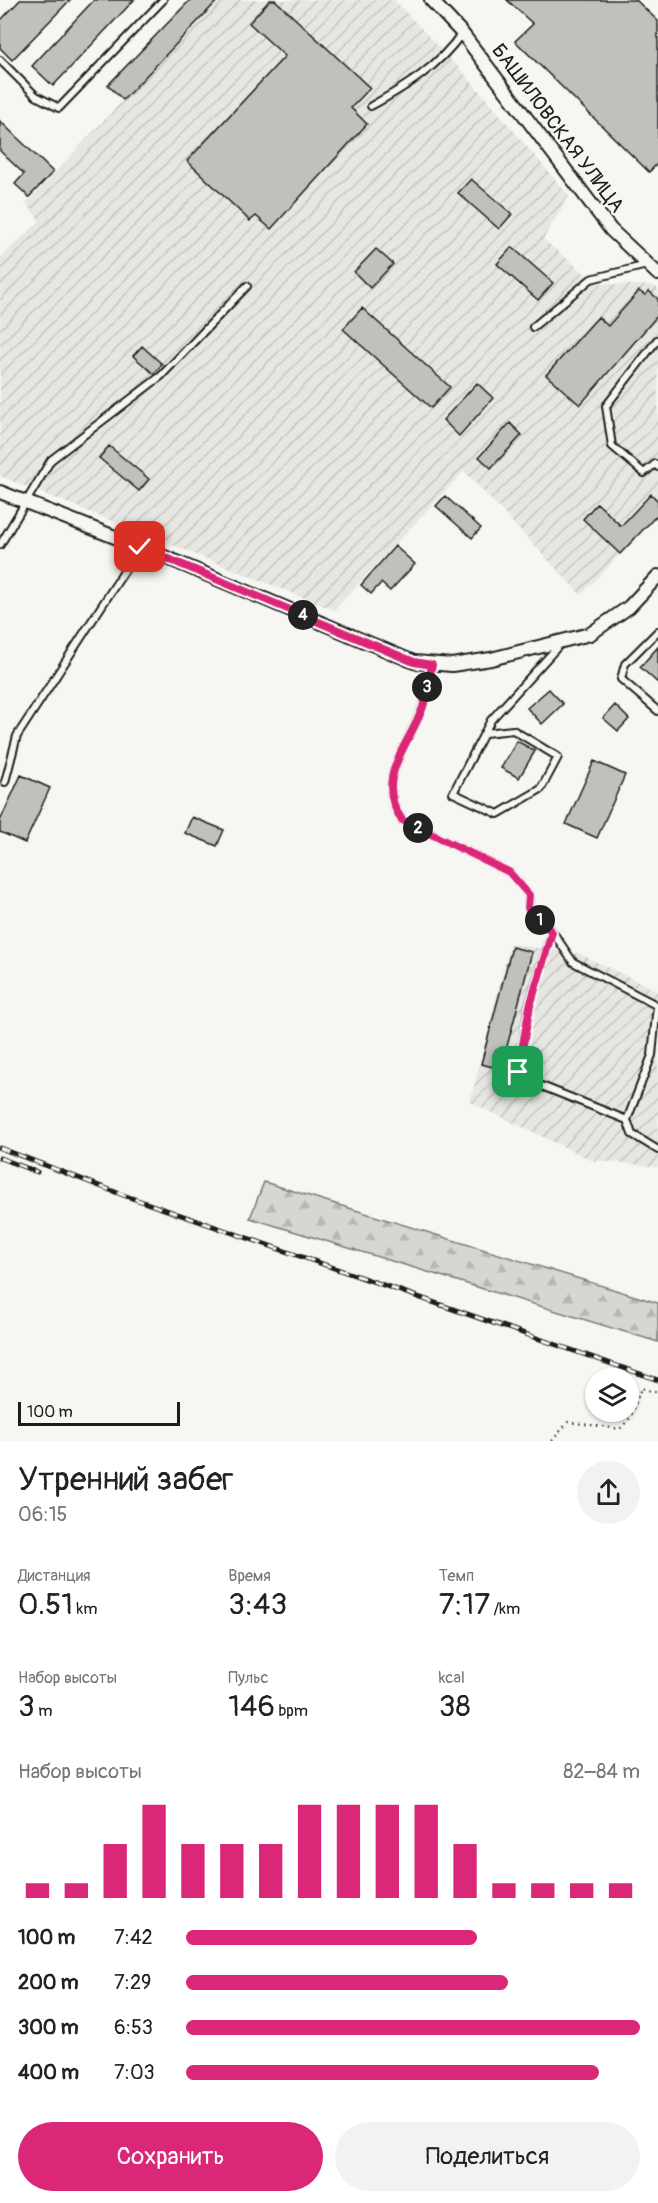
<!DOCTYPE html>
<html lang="ru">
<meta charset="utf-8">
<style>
:root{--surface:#fff;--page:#f2f2f2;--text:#222;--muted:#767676;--accent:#db2777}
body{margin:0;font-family:Pangolin,sans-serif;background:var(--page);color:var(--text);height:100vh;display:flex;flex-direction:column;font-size:22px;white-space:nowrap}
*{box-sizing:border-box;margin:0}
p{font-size:20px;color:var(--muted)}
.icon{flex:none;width:33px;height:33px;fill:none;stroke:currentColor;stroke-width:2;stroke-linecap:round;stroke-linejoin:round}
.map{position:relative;height:1441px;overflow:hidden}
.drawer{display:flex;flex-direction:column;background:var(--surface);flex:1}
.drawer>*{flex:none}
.controls{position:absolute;left:585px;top:1368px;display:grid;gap:12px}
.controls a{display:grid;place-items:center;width:54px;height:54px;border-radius:50%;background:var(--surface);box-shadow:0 2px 4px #0004;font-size:30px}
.scale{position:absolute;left:18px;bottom:15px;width:162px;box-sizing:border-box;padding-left:6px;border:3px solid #1c1c1c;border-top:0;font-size:16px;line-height:21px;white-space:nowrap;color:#1c1c1c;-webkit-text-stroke:4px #f6f6f2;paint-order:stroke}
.pin{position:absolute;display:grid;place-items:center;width:51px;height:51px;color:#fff;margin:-26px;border-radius:12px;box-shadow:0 3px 9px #0006}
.km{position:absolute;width:30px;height:30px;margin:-15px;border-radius:50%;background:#222;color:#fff;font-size:16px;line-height:30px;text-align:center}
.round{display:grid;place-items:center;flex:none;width:63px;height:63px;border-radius:32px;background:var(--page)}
.headline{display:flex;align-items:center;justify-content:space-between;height:102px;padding:0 18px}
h1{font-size:33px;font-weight:600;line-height:45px}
.stats{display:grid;grid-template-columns:repeat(3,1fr);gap:9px;height:102px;padding:6px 18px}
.stats div{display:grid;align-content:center}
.stats b{font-size:30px;font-weight:600}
.stats small{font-size:16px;font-weight:400}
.stats p{font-size:16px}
.chart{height:168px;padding:12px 18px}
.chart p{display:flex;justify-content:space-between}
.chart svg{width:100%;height:108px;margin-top:6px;stroke:var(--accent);stroke-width:6}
.primary-button{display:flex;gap:12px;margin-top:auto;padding:12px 18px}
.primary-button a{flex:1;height:69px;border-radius:36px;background:var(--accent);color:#fff;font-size:24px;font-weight:600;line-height:69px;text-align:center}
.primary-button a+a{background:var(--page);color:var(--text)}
ul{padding:0 18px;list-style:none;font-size:20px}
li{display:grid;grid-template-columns:96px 72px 1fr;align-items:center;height:45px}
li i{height:15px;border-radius:8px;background:var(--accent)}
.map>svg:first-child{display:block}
.industrial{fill:url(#industrial-furrows)}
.forest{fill:url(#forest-firs);stroke:#797977;stroke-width:1.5}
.building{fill:#c0c0bd;stroke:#1c1c1c;stroke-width:1.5}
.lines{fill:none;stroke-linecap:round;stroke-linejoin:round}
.lane-casing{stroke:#1c1c1c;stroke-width:10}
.street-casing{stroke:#1c1c1c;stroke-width:16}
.path{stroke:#1c1c1c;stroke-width:2;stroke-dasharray:1.5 4.5;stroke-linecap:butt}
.lane{stroke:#f6f6f2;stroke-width:6}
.street{stroke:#f6f6f2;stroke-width:12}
.rail-casing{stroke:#1c1c1c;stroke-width:5}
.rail{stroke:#f6f6f2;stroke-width:3;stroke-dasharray:9;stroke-linecap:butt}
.route-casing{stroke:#fff;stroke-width:12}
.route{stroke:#db2777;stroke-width:8}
.labels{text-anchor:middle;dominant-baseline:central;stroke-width:5;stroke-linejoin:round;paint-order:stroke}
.street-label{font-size:20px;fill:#1c1c1c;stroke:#f6f6f2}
</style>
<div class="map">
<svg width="658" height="1441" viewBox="0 0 658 1441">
<defs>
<pattern id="industrial-furrows" width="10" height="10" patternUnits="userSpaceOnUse" patternTransform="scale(1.5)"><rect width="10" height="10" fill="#e6e6e2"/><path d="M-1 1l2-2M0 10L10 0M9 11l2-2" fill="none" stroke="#c5c5c1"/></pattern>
<pattern id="forest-firs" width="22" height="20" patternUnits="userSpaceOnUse" patternTransform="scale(1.5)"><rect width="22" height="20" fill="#d6d6d2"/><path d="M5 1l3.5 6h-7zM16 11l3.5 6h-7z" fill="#b7b7b4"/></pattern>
</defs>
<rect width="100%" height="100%" fill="#f6f6f2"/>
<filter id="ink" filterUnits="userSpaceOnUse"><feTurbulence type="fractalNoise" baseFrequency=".0167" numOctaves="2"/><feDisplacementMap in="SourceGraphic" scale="12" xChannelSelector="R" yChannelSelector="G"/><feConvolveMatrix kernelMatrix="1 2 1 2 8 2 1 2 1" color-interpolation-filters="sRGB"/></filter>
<g filter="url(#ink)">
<path class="industrial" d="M218,0H394L472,82L569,196L543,239L596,283L654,286L658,289V514L581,595L464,471L334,610L0,476V258L40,221L26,203Z
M510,944L580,954L658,991V1167L591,1160L470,1102Z"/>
<path class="forest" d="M264,1182L658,1303V1342L250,1218Z"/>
<path class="building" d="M20,0H70L12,60L0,48V21Z
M94,0H134L53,86L32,66Z
M190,0H218L123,100L108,85Z
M270,0H275L370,88L351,108L367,124L271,229L256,216L250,221L187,161L285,56L249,23Z
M507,0H636L658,21V163L649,172L515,41L533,24Z
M0,121L53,172L29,197L15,184L24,174L0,151Z
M471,179L512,214L499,229L458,193Z
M512,247L553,283L538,300L497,264Z
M376,249L393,264L370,288L354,272Z
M639,291L645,295L649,291L658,299V315L580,405L546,375L598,317L608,326Z
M362,308L450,387L431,408L343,329Z
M142,346L162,364L154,374L133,356Z
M477,383L493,398L459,436L443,420Z
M510,423L522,435L491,468L479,457Z
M109,446L149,479L139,491L99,458Z
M651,494L658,501V514L620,554L583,519L597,503L621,526Z
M445,496L481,528L472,538L436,506Z
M395,546L415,564L390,591L381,583L371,594L361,585Z
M658,647V683L640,667Z
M549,689L563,704L542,724L527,708Z
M615,705L629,719L618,731L603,718Z
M517,741L535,751L519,778L501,768Z
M594,761L625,775L597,838L566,824Z
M21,775L50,788L25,843L0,832V821Z
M192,817L224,830L217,846L185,833Z
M512,947L532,952L501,1069L481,1064Z"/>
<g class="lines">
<g class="lane-casing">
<path id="lane" d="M0,60L36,96L59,108L163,0
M371,106C407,86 438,67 462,33
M533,327L591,279L647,265
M657,340L606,406L612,446L644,473L655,464L658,467
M0,545L51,460L161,376L247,286
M658,631L625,664L621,679L658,711
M432,665C429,679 427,693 423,706C409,746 373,779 402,820L509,872L529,895L528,908L552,931L573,962L658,1006
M485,733L513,730L558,757L541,789L498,814L453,793L491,720L562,642
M5,782L17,736L140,547
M657,1005L652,1055L627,1120L632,1134L658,1150
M518,1072L529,1006L552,931
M539,1085L627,1120"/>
</g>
<g class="street-casing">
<path id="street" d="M431,0L462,33L611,230L658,274
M0,492L148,550L414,662L452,665L491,659L590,634L629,607L658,576"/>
</g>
<path class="path" d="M552,1441L568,1422L620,1429L631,1417L641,1388L658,1393"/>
<use href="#lane" class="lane"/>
<use href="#street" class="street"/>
<g class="rail-casing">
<path id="rail" d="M0,1148L123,1195L658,1380
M0,1158L37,1172"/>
</g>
<use href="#rail" class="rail"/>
</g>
</g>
<g class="lines" filter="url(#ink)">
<g class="route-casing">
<path id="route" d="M140,547L414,662L432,665C429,679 427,693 423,707C409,746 373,779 402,820L509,872L529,895L528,908L552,932L530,1006L518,1072"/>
</g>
<use href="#route" class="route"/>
</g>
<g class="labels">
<g class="street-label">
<text transform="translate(558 128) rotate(53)">БАШИЛОВСКАЯ УЛИЦА</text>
</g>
</g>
</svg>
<div class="controls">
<a><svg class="icon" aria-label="layers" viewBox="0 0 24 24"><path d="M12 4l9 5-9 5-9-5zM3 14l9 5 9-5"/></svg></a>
</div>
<div class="scale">100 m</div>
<div class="pin" style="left:518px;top:1072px;background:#1e9e55"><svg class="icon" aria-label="arrive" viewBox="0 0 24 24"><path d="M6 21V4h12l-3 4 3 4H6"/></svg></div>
<div class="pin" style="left:140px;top:547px;background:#d93025"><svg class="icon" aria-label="check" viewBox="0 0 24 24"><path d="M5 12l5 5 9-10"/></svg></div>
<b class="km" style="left:540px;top:920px">1</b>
<b class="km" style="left:418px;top:828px">2</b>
<b class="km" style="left:427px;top:687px">3</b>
<b class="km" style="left:303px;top:615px">4</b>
</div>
<section class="drawer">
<div class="headline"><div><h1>Утренний забег</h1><p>06:15</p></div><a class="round"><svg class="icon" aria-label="share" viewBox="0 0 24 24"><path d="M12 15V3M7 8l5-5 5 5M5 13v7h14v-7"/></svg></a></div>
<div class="stats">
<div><p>Дистанция</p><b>0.51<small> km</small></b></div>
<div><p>Время</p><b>3:43</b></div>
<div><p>Темп</p><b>7:17<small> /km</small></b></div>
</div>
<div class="stats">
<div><p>Набор высоты</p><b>3<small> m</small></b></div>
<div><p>Пульс</p><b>146<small> bpm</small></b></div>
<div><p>kcal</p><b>38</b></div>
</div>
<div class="chart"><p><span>Набор высоты</span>82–84 m</p>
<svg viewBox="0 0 160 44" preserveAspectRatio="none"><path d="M5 44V38M15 44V38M25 44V22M35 44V6M45 44V22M55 44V22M65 44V22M75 44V6M85 44V6M95 44V6M105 44V6M115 44V22M125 44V38M135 44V38M145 44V38M155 44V38"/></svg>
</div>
<ul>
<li><b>100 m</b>7:42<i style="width:64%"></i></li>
<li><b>200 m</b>7:29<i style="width:71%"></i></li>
<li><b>300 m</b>6:53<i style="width:100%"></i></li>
<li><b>400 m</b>7:03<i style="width:91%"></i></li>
</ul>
<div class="primary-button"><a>Сохранить</a><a>Поделиться</a></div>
</section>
